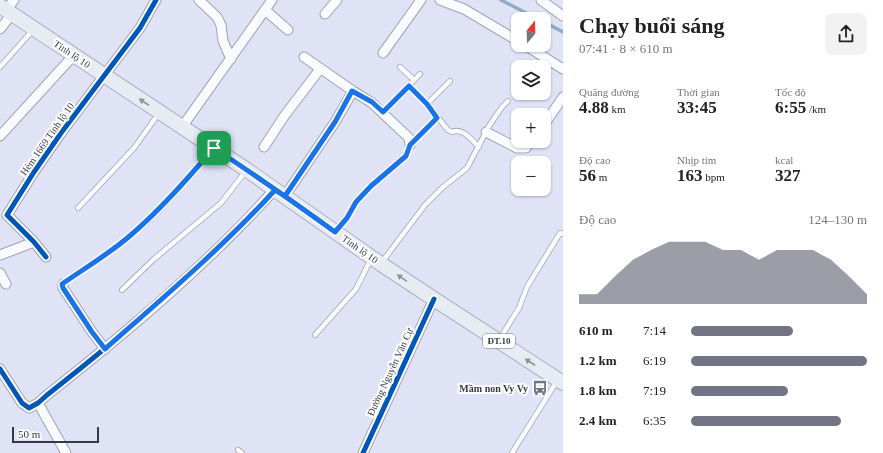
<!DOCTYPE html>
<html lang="vi">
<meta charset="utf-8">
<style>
:root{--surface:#fff;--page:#f2f2f2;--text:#222;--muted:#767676;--accent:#727483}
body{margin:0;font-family:"Times New Roman",serif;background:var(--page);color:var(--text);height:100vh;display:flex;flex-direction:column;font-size:15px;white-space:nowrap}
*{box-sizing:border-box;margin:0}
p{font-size:13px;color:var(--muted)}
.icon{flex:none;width:22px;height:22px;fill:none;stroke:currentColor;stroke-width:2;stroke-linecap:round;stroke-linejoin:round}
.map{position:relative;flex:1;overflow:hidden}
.panel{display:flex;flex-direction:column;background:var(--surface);width:320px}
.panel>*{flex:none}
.needle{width:26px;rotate:19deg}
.controls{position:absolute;left:511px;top:12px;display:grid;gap:8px}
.controls a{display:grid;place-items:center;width:40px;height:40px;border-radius:8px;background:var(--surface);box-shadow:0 1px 3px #0004;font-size:20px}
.scale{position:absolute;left:12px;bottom:10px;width:87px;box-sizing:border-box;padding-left:4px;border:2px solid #363846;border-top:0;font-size:11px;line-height:14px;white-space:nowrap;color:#363846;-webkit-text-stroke:3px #fff;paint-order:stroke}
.pin{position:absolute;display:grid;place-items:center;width:34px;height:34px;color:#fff;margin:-17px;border-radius:8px;box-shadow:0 2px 6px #0006}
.round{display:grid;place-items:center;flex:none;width:42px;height:42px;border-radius:8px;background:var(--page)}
.overview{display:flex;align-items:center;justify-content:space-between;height:68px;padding:0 16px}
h1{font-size:22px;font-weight:700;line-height:30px}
.metrics{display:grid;grid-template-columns:repeat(3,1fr);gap:6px;height:68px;padding:4px 16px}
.metrics div{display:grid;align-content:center}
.metrics b{font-size:17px;font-weight:700}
.metrics small{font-size:11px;font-weight:400}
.metrics p{font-size:11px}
.chart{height:112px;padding:8px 16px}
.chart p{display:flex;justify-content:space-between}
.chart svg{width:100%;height:72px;margin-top:4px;fill:var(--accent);opacity:.7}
ul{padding:0 16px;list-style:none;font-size:13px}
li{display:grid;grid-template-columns:64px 48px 1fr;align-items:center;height:30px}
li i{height:10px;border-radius:5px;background:var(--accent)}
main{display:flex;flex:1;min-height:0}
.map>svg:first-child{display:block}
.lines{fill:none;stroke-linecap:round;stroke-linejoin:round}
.stream{stroke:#8dadc8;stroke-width:3.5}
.service-casing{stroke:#a1a3b1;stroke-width:6}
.minor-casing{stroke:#a1a3b1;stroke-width:11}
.primary-casing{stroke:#aab1c4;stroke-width:16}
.service{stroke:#fafbfe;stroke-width:4.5}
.minor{stroke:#fafbfe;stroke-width:9}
.primary{stroke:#e7ecf3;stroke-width:14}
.cycleway-casing{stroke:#fff;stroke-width:8}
.cycleway{stroke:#0057b8;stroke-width:5}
.oneway{fill:#8e929c}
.route-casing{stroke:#fff;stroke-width:8}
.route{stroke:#1a73e8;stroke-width:5}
.labels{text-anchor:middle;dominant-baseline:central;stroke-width:4;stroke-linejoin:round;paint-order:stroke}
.shield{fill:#fff;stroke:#72747e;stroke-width:1}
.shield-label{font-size:9px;font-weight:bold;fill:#363846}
.street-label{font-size:10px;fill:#363846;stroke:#fff}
.poi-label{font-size:10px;font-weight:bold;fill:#363846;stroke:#fff;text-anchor:end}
</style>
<main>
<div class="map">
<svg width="563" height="453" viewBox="0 0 563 453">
<rect width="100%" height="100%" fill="#e0e3f5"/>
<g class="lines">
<path class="stream" d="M501,0L538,19
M544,22L563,32"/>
<g class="service-casing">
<path id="service" d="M0,67L33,30
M400,67L414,80
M450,81L427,104L448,130L452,132C462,127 472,140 479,147
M409,86L427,104
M383,112L420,74
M78,208L134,148L159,113
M336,230L347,218L356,202L371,186L406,156L410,145L437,118
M382,262L425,205L443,187L467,168L489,126L502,107L508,101
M63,284C85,268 109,253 130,236C162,212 187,179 213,149
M122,290L154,259L221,203L246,171
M315,335L356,289L371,259
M499,340L519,308L527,287L560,233L563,234
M238,450L242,453
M512,453L557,381"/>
</g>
<g class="minor-casing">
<path id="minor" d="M199,0L217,17L221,25L223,41L231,59
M440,0L464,9L518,41
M541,0L563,16
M6,10L14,0
M265,10L288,30
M325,14L337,0
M0,29L12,14
M525,45L563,69
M383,53L421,0
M304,57L353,91L372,103L409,138L410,145
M544,125L563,97
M182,127L272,0
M486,132L517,148H526L531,141
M0,136L74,55
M264,147L285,115L320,69
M285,196L335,122L353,91
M0,255L34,242
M46,257L34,242L7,215L34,172L61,133L140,28L156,0
M0,273L6,284
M63,284V288L92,332L105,349
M0,369L22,403L29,408L38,403L47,395C127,332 207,265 275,189
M38,403L66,453
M363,453L434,299"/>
</g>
<g class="primary-casing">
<path id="primary" d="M0,6L247,170L381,264L434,299L563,383"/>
</g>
<use href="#service" class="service"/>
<use href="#minor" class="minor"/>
<use href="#primary" class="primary"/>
<g class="cycleway-casing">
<path id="cycleway" d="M46,257L34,242L7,215L34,172L61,133L140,28L156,0
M0,369L22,403L29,408L38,403L47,395C127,332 207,265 275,189
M363,453L434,299"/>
</g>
<use href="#cycleway" class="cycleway"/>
</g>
<defs><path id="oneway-solid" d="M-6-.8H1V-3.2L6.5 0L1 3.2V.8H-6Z"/></defs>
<g class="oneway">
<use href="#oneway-solid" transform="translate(144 102) rotate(-147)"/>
<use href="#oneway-solid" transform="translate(402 278) rotate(-146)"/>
<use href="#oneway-solid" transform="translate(530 362) rotate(-147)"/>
</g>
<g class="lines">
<g class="route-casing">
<path id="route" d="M214,148C188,178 162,208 132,234C112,252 85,268 62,284L63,288L92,332L105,349C164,297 223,247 275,190L285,196L335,122L352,91L372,102L383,112L409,86L427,104L437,118L410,145L406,156L371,186L356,202L347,218L335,232C295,203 255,175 214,148"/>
</g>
<use href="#route" class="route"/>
</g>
<defs>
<g id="bus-bare" transform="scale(1.2)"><path d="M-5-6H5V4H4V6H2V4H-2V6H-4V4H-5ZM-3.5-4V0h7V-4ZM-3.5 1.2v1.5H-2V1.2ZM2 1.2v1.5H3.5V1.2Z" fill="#727483" stroke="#fff" stroke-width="2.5" paint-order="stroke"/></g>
</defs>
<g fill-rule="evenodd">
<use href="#bus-bare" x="540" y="388"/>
</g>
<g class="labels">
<rect class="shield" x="483" y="334" width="32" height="14" rx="3"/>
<g class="shield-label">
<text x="499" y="341">ĐT.10</text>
</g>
<g class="street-label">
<text transform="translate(72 54) rotate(34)">Tỉnh lộ 10</text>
<text transform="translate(47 139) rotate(-55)">Hẻm 1669 Tỉnh lộ 10</text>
<text transform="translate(360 249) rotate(35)">Tỉnh lộ 10</text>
<text transform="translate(390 372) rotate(-65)">Đường Nguyễn Văn Cự</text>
</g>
<g class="poi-label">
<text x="528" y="388">Mầm non Vy Vy</text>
</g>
</g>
</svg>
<div class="controls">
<a><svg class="needle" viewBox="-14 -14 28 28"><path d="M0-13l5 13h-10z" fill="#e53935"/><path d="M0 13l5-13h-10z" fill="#767676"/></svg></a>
<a><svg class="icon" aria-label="layers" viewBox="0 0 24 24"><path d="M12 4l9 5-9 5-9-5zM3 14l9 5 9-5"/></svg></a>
<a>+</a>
<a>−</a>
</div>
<div class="scale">50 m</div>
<div class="pin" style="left:214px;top:148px;background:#1e9e55"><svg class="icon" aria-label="arrive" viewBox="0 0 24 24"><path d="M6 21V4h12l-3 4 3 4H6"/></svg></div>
</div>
<section class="panel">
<div class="overview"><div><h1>Chạy buổi sáng</h1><p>07:41 · 8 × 610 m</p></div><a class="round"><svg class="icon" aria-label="share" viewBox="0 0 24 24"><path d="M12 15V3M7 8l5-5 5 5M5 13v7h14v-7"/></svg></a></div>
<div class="metrics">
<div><p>Quãng đường</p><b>4.88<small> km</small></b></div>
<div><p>Thời gian</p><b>33:45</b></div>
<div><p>Tốc độ</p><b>6:55<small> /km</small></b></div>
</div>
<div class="metrics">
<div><p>Độ cao</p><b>56<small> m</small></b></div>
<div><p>Nhịp tim</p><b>163<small> bpm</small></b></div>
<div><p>kcal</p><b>327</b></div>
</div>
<div class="chart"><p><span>Độ cao</span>124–130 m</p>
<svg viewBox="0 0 160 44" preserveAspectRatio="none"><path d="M0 44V38L10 38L20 27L30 17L40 11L50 6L60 6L70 6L80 11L90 11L100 17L110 11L120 11L130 11L140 17L150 27L160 38V44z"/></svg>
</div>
<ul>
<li><b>610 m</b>7:14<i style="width:58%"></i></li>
<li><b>1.2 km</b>6:19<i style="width:100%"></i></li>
<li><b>1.8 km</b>7:19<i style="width:55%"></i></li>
<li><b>2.4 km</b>6:35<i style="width:85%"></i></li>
</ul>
</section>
</main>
